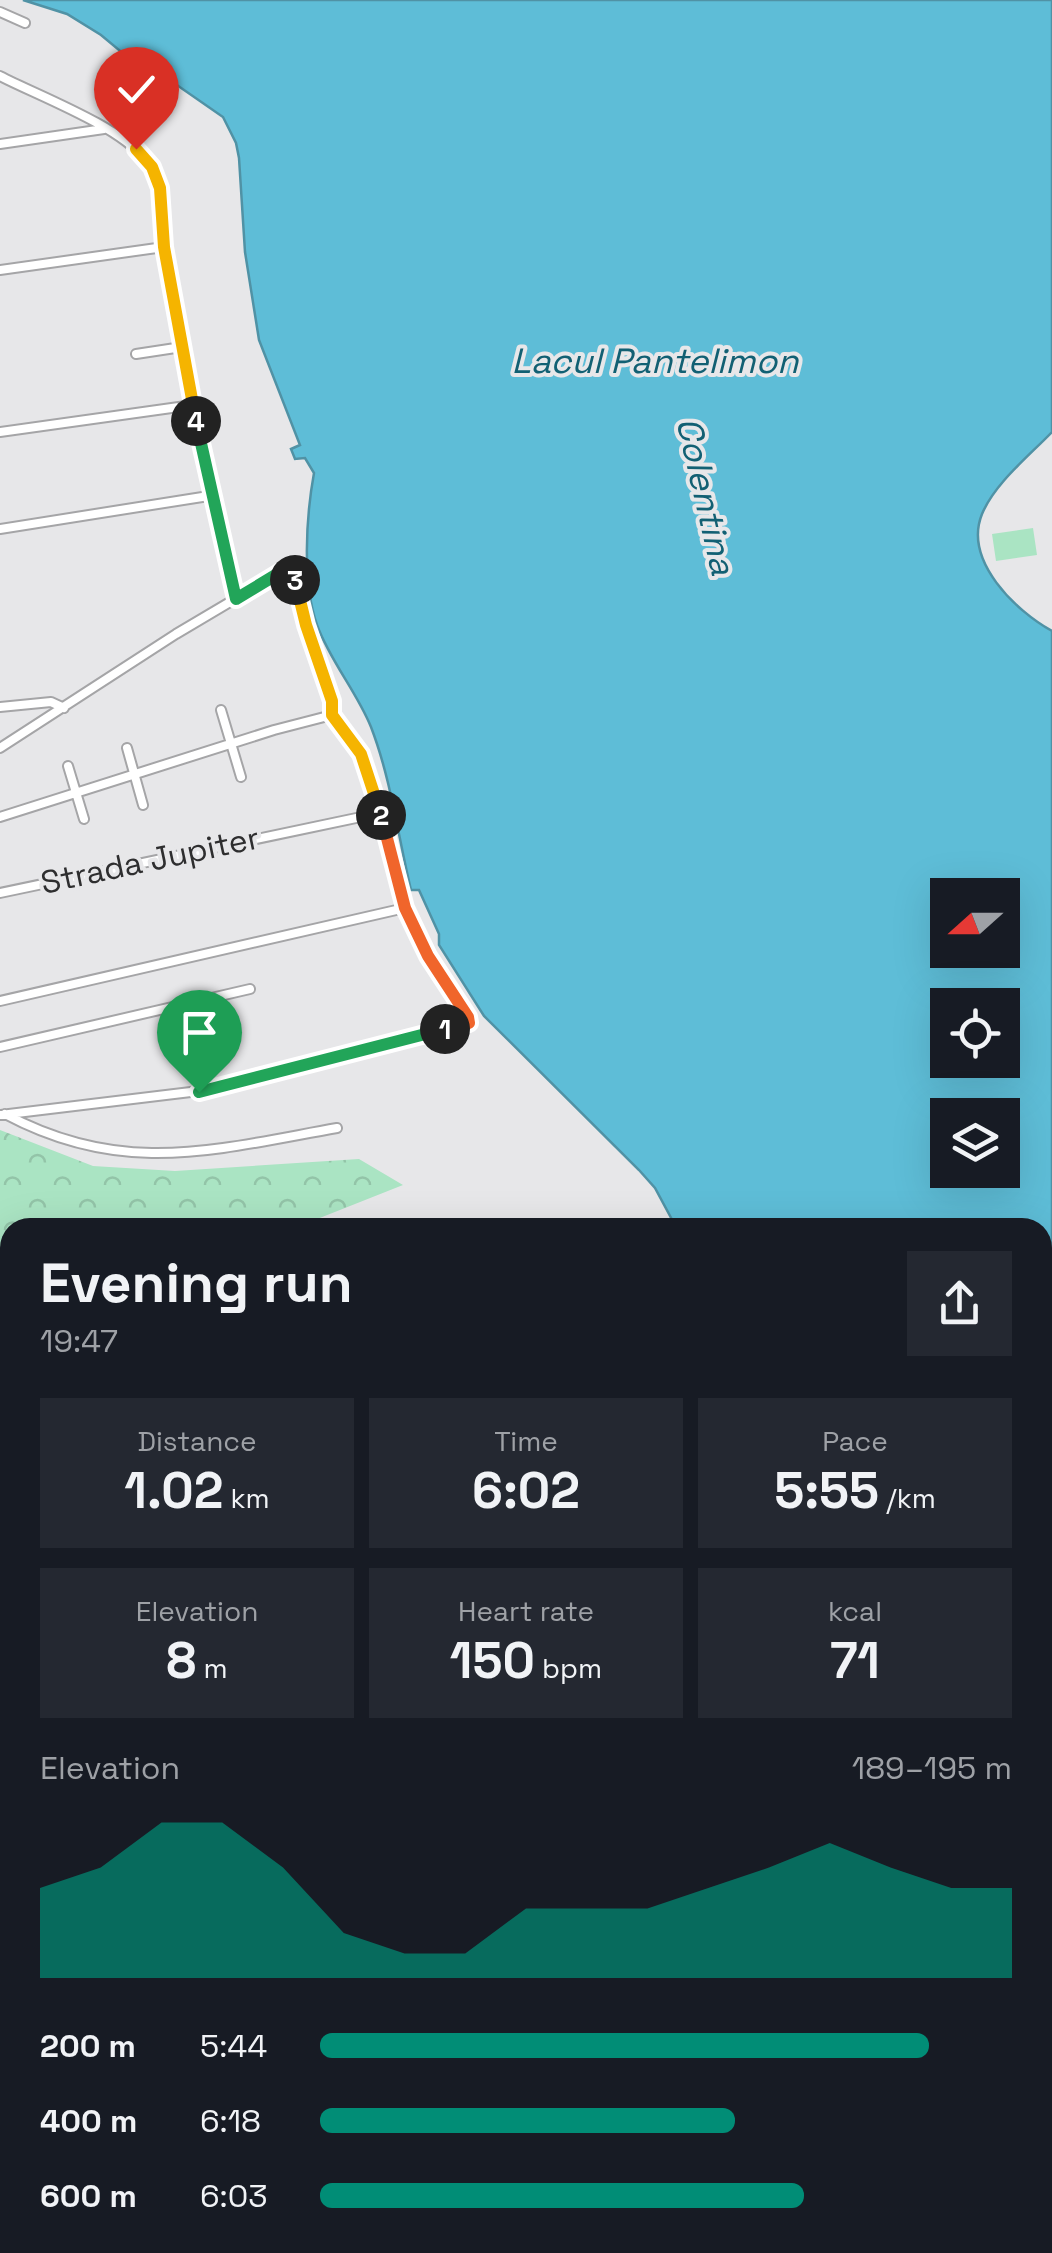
<!DOCTYPE html>
<meta charset="utf-8">
<style>
:root{--surface:#171b24;--page:#242831;--text:#f1f3f6;--muted:#9ea1a6;--accent:#018d76}
body{margin:0;font-family:"Space Grotesk",sans-serif;background:var(--page);color:var(--text);height:100vh;display:flex;flex-direction:column;font-size:38px;white-space:nowrap}
*{box-sizing:border-box;margin:0}
p{font-size:32px;color:var(--muted)}
.icon{flex:none;width:55px;height:55px;fill:none;stroke:currentColor;stroke-width:2;stroke-linecap:round;stroke-linejoin:round}
.map{position:relative;flex:1;overflow:hidden}
.side{position:absolute;left:0px;top:1218px;width:1052px;height:1038px;display:flex;flex-direction:column;background:var(--surface);border-radius:30px 30px 0 0;box-shadow:0 10px 40px #0002}
.side>*{flex:none}
.needle{width:65px;rotate:249deg}
.controls{position:absolute;left:930px;top:878px;display:grid;gap:20px}
.controls a{display:grid;place-items:center;width:90px;height:90px;border-radius:0px;background:var(--surface);box-shadow:0 10px 40px #0002;font-size:50px}
.pin{position:absolute;display:grid;place-items:center;width:85px;height:85px;color:#fff;margin:-102px -42px;border-radius:50% 50% 50% 0;rotate:-45deg;box-shadow:0 0 10px #0007}
.pin .icon{rotate:45deg}
.km{position:absolute;width:50px;height:50px;margin:-25px;border-radius:50%;background:#222;color:#fff;font-size:28px;line-height:50px;text-align:center}
.round{display:grid;place-items:center;flex:none;width:105px;height:105px;border-radius:0px;background:var(--page)}
.overview{display:flex;align-items:center;justify-content:space-between;height:170px;padding:0 40px}
h1{font-size:55px;font-weight:800;line-height:75px}
.stats{display:grid;grid-template-columns:repeat(3,1fr);gap:15px;height:170px;padding:10px 40px}
.stats div{display:grid;align-content:center;border-radius:0px;background:var(--page);text-align:center}
.stats b{font-size:50px;font-weight:800}
.stats small{font-size:28px;font-weight:400}
.stats p{font-size:28px}
.chart{height:280px;padding:20px 40px}
.chart p{display:flex;justify-content:space-between}
.chart svg{width:100%;height:180px;margin-top:10px;fill:var(--accent);opacity:.7}
ul{padding:0 40px;list-style:none;font-size:32px}
li{display:grid;grid-template-columns:160px 120px 1fr;align-items:center;height:75px}
li i{height:25px;border-radius:12px;background:var(--accent)}
.map>svg:first-child{display:block}
.green{fill:#aae4c3}
.forest{fill:url(#forest-crowns)}
.water{fill:#5ebdd7;stroke:#5092a5;stroke-width:2.5;fill-rule:evenodd}
.lines{fill:none;stroke-linecap:round;stroke-linejoin:round}
.minor-casing{stroke:#a5a5a7;stroke-width:12}
.minor{stroke:#fff;stroke-width:8}
.split-1-casing{stroke:#fff;stroke-width:20}
.split-2-casing{stroke:#fff;stroke-width:20}
.split-3-casing{stroke:#fff;stroke-width:20}
.split-4-casing{stroke:#fff;stroke-width:20}
.split-5-casing{stroke:#fff;stroke-width:20}
.split-1{stroke:#22a559;stroke-width:12}
.split-2{stroke:#f0652b;stroke-width:12}
.split-3{stroke:#f5b400;stroke-width:12}
.split-4{stroke:#22a559;stroke-width:12}
.split-5{stroke:#f5b400;stroke-width:12}
.labels{text-anchor:middle;dominant-baseline:central;stroke-width:8;stroke-linejoin:round;paint-order:stroke}
.street-label{font-size:32px;fill:#2e2e2f;stroke:#e7e7e9}
.water-label{font-size:35px;font-style:italic;fill:#126073;stroke:#e7e7e9}
</style>
<div class="map">
<svg width="1052" height="2253" viewBox="0 0 1052 2253">
<defs>
<pattern id="forest-crowns" width="20" height="18" patternUnits="userSpaceOnUse" patternTransform="scale(2.5)"><rect width="20" height="18" fill="#aae4c3"/><path d="M2 6a3 3 0 1 1 6 0M12 15a3 3 0 1 1 6 0" fill="none" stroke="#93c4a8"/></pattern>
</defs>
<rect width="100%" height="100%" fill="#e7e7e9"/>
<path class="green" d="M1033,528L1037,555L996,561L992,534Z
M1052,1516V2225L1042,2179V1522Z"/>
<path class="forest" d="M0,1130L93,1166L175,1171L359,1159L403,1185L297,1227L10,1228V1674H0Z"/>
<path class="water" d="M23,0H1052V432C1029,456 995,483 982,514C963,561 1016,611 1052,631V1516L1043,1522L1042,1228L676,1227L655,1188L639,1170L484,1016L439,945V934L419,890H411C398,836 391,779 371,727C357,692 330,661 317,625C302,583 306,517 314,473L305,458L295,459L291,449L300,445L259,340L245,252L239,158L236,143L223,117L174,83L137,65L101,35L67,14ZM1002,895V950H948V895ZM1002,1005V1060H948V1005ZM948,1115H1002V1170H948Z
M0,1674H10V1850L0,1847Z
M0,2093L10,2104V2245H75L73,2253H0Z
M1043,2179L1052,2225V2253H115L117,2245H1042Z"/>
<g class="lines">
<g class="minor-casing">
<path id="minor" d="M0,12L25,23
M0,76C41,97 117,125 145,159C167,185 161,216 164,247C176,366 216,481 236,599
M0,144L104,129
M0,270L164,247
M136,354L182,347
M0,432L193,405
M0,529L215,495
M0,707L51,702L64,708
M221,710L241,777
M0,748L176,634L284,570L292,573C300,590 302,610 307,629C315,656 334,687 332,715
M127,748L143,805
M68,766L84,819
M0,817L274,730L332,715
M0,893L380,813
M0,1001L405,908
M0,1047L250,989
M5,1114C123,1177 213,1150 337,1128
M0,1115L199,1091L469,1023L463,1006L428,956L405,908L368,770L361,755L332,715"/>
</g>
<use href="#minor" class="minor"/>
</g>
<g class="lines">
<g class="split-1-casing">
<path id="split-1" d="M199,1092L445,1029"/>
</g>
<g class="split-2-casing">
<path id="split-2" d="M381,815L405,908L428,956L468,1017L469,1023L445,1029"/>
</g>
<g class="split-3-casing">
<path id="split-3" d="M295,580L306,625L332,701V715L361,754L381,815"/>
</g>
<g class="split-4-casing">
<path id="split-4" d="M196,421L236,599L284,570L292,573L295,580"/>
</g>
<g class="split-5-casing">
<path id="split-5" d="M136,149L152,167L160,188L164,247L196,421"/>
</g>
<use href="#split-1" class="split-1"/>
<use href="#split-2" class="split-2"/>
<use href="#split-3" class="split-3"/>
<use href="#split-4" class="split-4"/>
<use href="#split-5" class="split-5"/>
</g>
<g class="labels">
<g class="street-label">
<text transform="translate(150 860) rotate(-12)">Strada Jupiter</text>
</g>
<g class="water-label">
<text x="655" y="361">Lacul Pantelimon</text>
<text transform="translate(706 496) rotate(77)">Colentina</text>
</g>
</g>
</svg>
<div class="controls">
<a><svg class="needle" viewBox="-14 -14 28 28"><path d="M0-13l5 13h-10z" fill="#e53935"/><path d="M0 13l5-13h-10z" fill="#9ea1a6"/></svg></a>
<a><svg class="icon" aria-label="locate" viewBox="0 0 24 24"><circle cx="12" cy="12" r="6"/><path d="M12 2v4M12 18v4M2 12h4M18 12h4"/></svg></a>
<a><svg class="icon" aria-label="layers" viewBox="0 0 24 24"><path d="M12 4l9 5-9 5-9-5zM3 14l9 5 9-5"/></svg></a>
</div>
<div class="pin" style="left:199px;top:1092px;background:#1e9e55"><svg class="icon" aria-label="arrive" viewBox="0 0 24 24"><path d="M6 21V4h12l-3 4 3 4H6"/></svg></div>
<div class="pin" style="left:136px;top:149px;background:#d93025"><svg class="icon" aria-label="check" viewBox="0 0 24 24"><path d="M5 12l5 5 9-10"/></svg></div>
<b class="km" style="left:445px;top:1029px">1</b>
<b class="km" style="left:381px;top:815px">2</b>
<b class="km" style="left:295px;top:580px">3</b>
<b class="km" style="left:196px;top:421px">4</b>
<section class="side">
<div class="overview"><div><h1>Evening run</h1><p>19:47</p></div><a class="round"><svg class="icon" aria-label="share" viewBox="0 0 24 24"><path d="M12 15V3M7 8l5-5 5 5M5 13v7h14v-7"/></svg></a></div>
<div class="stats">
<div><p>Distance</p><b>1.02<small> km</small></b></div>
<div><p>Time</p><b>6:02</b></div>
<div><p>Pace</p><b>5:55<small> /km</small></b></div>
</div>
<div class="stats">
<div><p>Elevation</p><b>8<small> m</small></b></div>
<div><p>Heart rate</p><b>150<small> bpm</small></b></div>
<div><p>kcal</p><b>71</b></div>
</div>
<div class="chart"><p><span>Elevation</span>189–195 m</p>
<svg viewBox="0 0 160 44" preserveAspectRatio="none"><path d="M0 44V22L10 17L20 6L30 6L40 17L50 33L60 38L70 38L80 27L90 27L100 27L110 22L120 17L130 11L140 17L150 22L160 22V44z"/></svg>
</div>
<ul>
<li><b>200 m</b>5:44<i style="width:88%"></i></li>
<li><b>400 m</b>6:18<i style="width:60%"></i></li>
<li><b>600 m</b>6:03<i style="width:70%"></i></li>
</ul>
</section>
</div>
